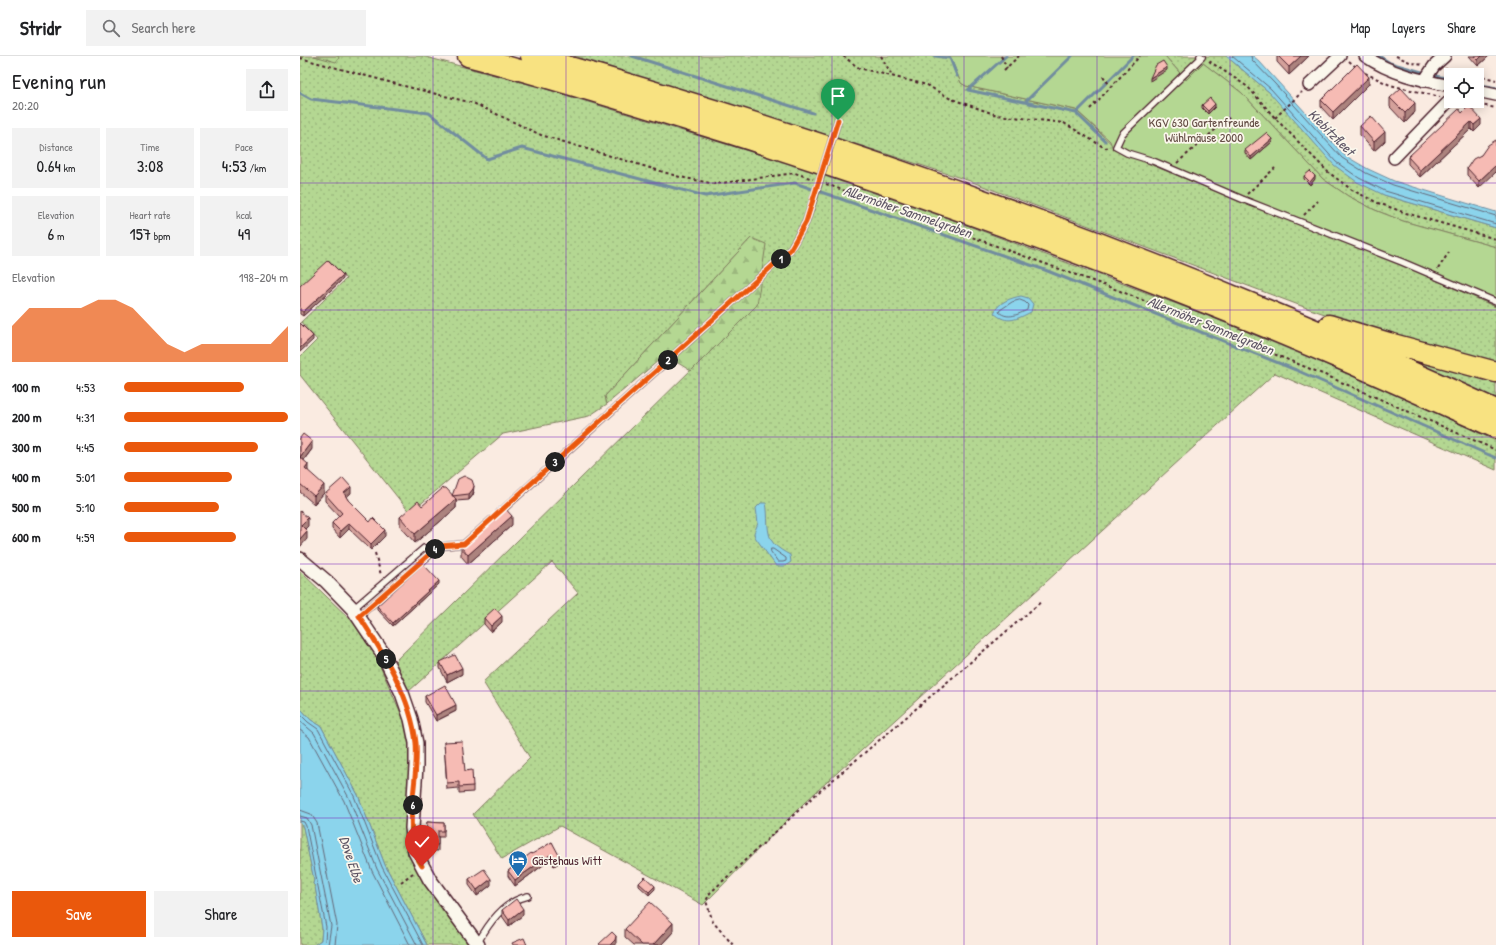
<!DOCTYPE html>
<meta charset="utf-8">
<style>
:root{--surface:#fff;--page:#f2f2f2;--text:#202124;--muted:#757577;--line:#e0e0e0;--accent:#ea580c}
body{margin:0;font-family:"Patrick Hand",sans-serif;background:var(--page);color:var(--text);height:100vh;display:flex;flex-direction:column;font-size:15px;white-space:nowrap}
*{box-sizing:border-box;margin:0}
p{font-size:13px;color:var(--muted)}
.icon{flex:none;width:22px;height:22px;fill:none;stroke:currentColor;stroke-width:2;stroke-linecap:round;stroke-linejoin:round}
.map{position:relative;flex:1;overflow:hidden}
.details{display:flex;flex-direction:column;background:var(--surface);width:300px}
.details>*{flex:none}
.controls{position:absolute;left:1144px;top:12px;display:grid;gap:8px}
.controls a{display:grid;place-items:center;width:40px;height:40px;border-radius:0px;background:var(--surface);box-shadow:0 2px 10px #0003;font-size:20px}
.pin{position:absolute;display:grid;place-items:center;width:34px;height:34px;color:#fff;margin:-41px -17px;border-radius:50% 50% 50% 0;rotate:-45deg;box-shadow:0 0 4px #0007}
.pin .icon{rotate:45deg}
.km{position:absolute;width:20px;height:20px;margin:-10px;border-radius:50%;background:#222;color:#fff;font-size:11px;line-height:20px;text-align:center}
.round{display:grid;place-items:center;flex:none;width:42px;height:42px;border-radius:0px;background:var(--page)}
.headline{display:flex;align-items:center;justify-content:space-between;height:68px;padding:0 12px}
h1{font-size:22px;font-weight:600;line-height:30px}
.figures{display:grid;grid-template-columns:repeat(3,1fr);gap:6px;height:68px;padding:4px 12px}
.figures div{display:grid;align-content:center;border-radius:0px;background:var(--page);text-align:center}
.figures b{font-size:17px;font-weight:600}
.figures small{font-size:11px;font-weight:400}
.figures p{font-size:11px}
.chart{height:112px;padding:8px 12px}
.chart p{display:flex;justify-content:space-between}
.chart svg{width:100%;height:72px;margin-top:4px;fill:var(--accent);opacity:.7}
.primary-button{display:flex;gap:8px;margin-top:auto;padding:8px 12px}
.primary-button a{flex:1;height:46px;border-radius:0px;background:var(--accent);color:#fff;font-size:16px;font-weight:600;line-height:46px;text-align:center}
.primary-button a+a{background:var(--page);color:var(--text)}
ul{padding:0 12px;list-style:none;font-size:13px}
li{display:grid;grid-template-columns:64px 48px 1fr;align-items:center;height:30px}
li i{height:10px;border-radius:5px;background:var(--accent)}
header{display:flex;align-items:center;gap:24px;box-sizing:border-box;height:56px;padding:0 20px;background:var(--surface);border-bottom:1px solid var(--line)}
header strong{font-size:19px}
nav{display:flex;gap:22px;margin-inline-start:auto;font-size:14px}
.search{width:280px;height:36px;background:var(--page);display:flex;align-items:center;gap:10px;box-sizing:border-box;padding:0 14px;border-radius:0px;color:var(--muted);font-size:15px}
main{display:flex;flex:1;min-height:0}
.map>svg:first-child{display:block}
.grass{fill:url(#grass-dots);stroke:#7f7b5e}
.forest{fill:url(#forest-firs);stroke:#7f7b5e}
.garden{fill:#b4d792;stroke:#7f7b5e}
.water{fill:#8bd4ec;stroke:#718c9f}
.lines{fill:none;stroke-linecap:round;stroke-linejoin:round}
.shore{stroke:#646778;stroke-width:1}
.stream{stroke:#718c9f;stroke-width:3}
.service-casing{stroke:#4a1f2b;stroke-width:8}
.minor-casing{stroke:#4a1f2b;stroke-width:14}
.tertiary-casing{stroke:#4a1f2b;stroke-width:16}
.motorway-casing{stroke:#4a1f2b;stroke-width:23}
.path{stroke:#4a1f2b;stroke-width:2;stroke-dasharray:3 3;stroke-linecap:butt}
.service{stroke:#fbf7ec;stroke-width:5.5}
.minor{stroke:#fbf7ec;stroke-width:11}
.tertiary{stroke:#fbf7ec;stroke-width:13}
.motorway{stroke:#f8e281;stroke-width:20}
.service-bridge-casing{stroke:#4a1f2b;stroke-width:8;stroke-linecap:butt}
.service-bridge{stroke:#fbf7ec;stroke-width:5.5}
.wall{fill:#d4a19b;stroke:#4a1f2b}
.shaded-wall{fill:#ac837e;stroke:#4a1f2b}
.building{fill:#f6bbb4;stroke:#4a1f2b}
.route-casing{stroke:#fff;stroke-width:8}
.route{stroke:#ea580c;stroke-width:5}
.grid{fill:none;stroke:#7b2cbf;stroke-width:1;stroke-opacity:0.55}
.labels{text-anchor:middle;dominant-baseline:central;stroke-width:3.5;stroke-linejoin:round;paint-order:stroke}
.park-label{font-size:13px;fill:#644d45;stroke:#fbf7ec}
.poi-label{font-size:13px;fill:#4a1f2b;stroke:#fbf7ec;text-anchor:start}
.water-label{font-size:14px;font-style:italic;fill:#5e5565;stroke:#fbf7ec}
</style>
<header>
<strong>Stridr</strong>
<div class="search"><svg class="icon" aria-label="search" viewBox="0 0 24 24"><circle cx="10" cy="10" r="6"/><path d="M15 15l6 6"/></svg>Search here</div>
<nav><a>Map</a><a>Layers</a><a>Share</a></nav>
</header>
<main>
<section class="details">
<div class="headline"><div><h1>Evening run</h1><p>20:20</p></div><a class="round"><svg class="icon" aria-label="share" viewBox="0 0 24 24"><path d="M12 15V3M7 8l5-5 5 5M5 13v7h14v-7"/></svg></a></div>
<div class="figures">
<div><p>Distance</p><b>0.64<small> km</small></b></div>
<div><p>Time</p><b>3:08</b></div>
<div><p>Pace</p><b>4:53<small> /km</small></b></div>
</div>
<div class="figures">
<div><p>Elevation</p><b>6<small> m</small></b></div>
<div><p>Heart rate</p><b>157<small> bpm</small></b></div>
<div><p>kcal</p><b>49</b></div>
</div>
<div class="chart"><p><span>Elevation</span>198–204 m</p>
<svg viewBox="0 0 160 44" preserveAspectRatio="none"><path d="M0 44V22L10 11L20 11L30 11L40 11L50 6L60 6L70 11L80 22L90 33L100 38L110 33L120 33L130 33L140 33L150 33L160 22V44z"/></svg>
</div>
<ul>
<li><b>100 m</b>4:53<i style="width:73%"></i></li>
<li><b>200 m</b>4:31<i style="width:100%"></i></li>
<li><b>300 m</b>4:45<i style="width:82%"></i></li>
<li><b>400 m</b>5:01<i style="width:66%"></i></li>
<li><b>500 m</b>5:10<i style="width:58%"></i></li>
<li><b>600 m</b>4:59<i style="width:68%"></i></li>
</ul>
<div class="primary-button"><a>Save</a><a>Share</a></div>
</section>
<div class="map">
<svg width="1196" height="889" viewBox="0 0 1196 889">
<defs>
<pattern id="grass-dots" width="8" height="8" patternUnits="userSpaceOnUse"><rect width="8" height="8" fill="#b4d792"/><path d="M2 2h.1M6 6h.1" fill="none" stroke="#9cb87e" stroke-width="1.8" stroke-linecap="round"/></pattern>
<pattern id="forest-firs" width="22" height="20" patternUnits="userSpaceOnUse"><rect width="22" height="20" fill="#b4d792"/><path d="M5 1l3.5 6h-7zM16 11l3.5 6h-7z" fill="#9cb87e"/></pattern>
</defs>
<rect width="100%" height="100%" fill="#faebe1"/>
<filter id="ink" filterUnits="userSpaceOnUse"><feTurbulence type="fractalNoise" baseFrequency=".025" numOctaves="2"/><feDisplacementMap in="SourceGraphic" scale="8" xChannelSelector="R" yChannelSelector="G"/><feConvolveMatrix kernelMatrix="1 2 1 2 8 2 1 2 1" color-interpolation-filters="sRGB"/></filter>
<g filter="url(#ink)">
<path class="grass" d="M0,0H122L236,30L481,105L653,164L914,262L1092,336L1196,385V414L975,317L504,747L403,849L260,770L202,803L173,758L230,702L183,626L278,537L252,506L108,636L94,606L457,249L451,182L305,340L307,348L289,360L203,378L110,457L0,319V301L17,284L1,266L46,223L29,204L0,231Z
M274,0H650L661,27L666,30L776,54L819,95L942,146L1094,205L1196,251V310L1093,281L1004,251L667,124L540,83Z
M865,0H926L969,36L1084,139L1196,172V191L1103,165L1075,154L1048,140L1023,123L942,37L903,7L886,24Z
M1077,290L1196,322V343Z
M0,515L52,565L75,599L104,664L110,693L107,773L170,889H127L85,809L58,739L30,687L21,670L11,664L0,652Z
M0,766L3,771L14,824L13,828L15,830L22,872L21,884L14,889H0Z"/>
<path class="forest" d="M14,0H38L39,2L36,6Z
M451,182L466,188L457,249L391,315L365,299L307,348L305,340Z"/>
<path class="garden" d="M650,0H865L886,24L903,7L942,37L1023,123L1048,140L1075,154L1103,165L1196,191V251L1094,205L942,146L813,93L810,85L776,54L666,30L661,27Z"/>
<path class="water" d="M926,0H953L959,5L1044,99L1068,113L1094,125L1196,156V172L1084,139L1057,126L1034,109L969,36Z
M721,240L728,242L733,248L731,256C717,263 707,269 694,257C698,246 711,242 721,240Z
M461,447H466C469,459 465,478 474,488C478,492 484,496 490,499L491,506L485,510H476L455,481L454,477L458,467L456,452Z
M0,652L11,664L21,670L30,687L58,739L85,809L127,889H14L21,884L22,872L15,830L13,828L14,824L3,771L0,766Z"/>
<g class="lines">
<path class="shore" d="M932,0L971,33L1036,106L1059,122L1085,135L1196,168
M951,0L952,4L975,28L1042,102L1066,117L1093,129L1196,160
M720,244L725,246L728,249L727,254C719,258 708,264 699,256L700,254L712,246Z
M471,493H473L486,502V505L483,506H478L471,496Z
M0,658L8,666L18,673L54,740L82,811L123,889
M0,665L14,677L49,742L77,813L117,889
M0,674L9,681L44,745L72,815L110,889
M0,754L11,758L17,767L37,869L35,889
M0,760L7,762L11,769L31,870L28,889
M0,765L4,766L6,770L26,871L25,885L21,889"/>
<path class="stream" d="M332,0L513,57
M635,0L650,2L657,20
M1079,0L1090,7L1122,16
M1135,20L1151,23
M1177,28L1196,32
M668,34L776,57L805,85
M668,34L706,0
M0,37L11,43L129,57L187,103L222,92L405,140L495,127L745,214L996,314L1196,402
M725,46L772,0
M776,57L833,0"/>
<g class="service-casing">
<path id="service" d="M900,0L902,1L822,78L816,91L827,97L853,105L942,143L1102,206L1196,246
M199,457L490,194L506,166L515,139
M53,553L124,492L164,488L191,464
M59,560L139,491
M177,888C189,867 203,846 228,840"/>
</g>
<g class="minor-casing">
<path id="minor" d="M1065,0C1091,18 1120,24 1151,30
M1124,25L1134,10L1145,0
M1009,29L1040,0
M1177,35L1196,39
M1094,102L1151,43"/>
</g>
<g class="tertiary-casing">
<path id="tertiary" d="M0,503L26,525L53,553L82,596L102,637L111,663L116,687V710L112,772L115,796L130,824L178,889"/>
</g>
<g class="motorway-casing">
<path id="motorway" d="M168,0C257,23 345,51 432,78C589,128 745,183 898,244C999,283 1098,328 1196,372
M231,0C560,92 886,211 1196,354
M1029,269L1089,287L1196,316"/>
</g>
<path class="path" d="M543,0L559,12L627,29L649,42L697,59L764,67L805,92L810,91
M581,0L593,21
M701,0L707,12
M1096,0L1112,7L1123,9
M0,2L100,29L173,47L241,79L380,121L415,128L495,117L513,123
M909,5L948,31L975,62L1028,116L1052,134L1078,147L1106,157L1196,183
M1049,5L1056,11
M1145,13L1175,19
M704,14L719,0
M1065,17L1090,29L1140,41
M1177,19L1196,24
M803,20L811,31
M1161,45L1196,52
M790,53L840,0
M975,62L1002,36
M877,107L931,60
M526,128L820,235L1025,319L1196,394
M947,138L975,112
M1004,159L1018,145
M1138,213L1149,196
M75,497L81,519
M101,826L113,817
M433,889L413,866L406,845L410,837L514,740L742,545"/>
<use href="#service" class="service"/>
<use href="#minor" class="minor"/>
<use href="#tertiary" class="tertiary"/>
<use href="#motorway" class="motorway"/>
<g class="service-bridge-casing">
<path id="service-bridge" d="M515,139L538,64"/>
</g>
<use href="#service-bridge" class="service-bridge"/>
</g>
<path class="wall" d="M977,0H1009L989,19L977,6Z
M1169,0H1189L1178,10Z
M1069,28L1033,64L1021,51V44Z
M1090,42L1115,56L1105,67L1090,51Z
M902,49L915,51L908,58L902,52Z
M1162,57L1181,69L1174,76L1171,73L1120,121L1108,108V101Z
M1060,70L1085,85L1074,95L1060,79Z
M1196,85L1179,132L1167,119V112Z
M972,86L951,104L945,97V94Z
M1004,120L1015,123L1010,129L1004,123Z
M43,223L3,260L0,258V230Z
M0,382L12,393L4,404L8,415L24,437L14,448L0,436Z
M174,436L173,439L169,444L156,445V452L115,487L100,470V461L122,450L152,439Z
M51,437L46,441L48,444L70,466L85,480L71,494L49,473L40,482L32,473V467L39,460L25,445V438Z
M186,465L212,469L168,508L161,500V491L186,469Z
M139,528L93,570L77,553V550Z
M184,562L202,566L191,576L184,568Z
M140,606L162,618L147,626L140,612Z
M125,640L156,655L136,665L125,646Z
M144,686L165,715L173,730V736L159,737V732L147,733Z
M127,766L144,767V781H138V795L126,794Z
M252,786L260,806L254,810L250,804L215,830L208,820V815Z
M169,823L191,829L177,840L169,829Z
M339,827L355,833L349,839L339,830Z
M202,854L223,859L209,870L202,860Z
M325,873L373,876L361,889H334L325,881Z"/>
<path class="shaded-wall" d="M1001,0H1009L989,19V11Z
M1182,0H1189L1178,10V4Z
M867,11V14L850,25V22Z
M1069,21V28L1033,64V56Z
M1115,47V56L1105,67V57Z
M915,48V51L908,58V55Z
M1181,63V69L1174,76V69Z
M1171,66V73L1120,121V114Z
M1085,76V85L1074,95V86Z
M972,83V86L951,104V101Z
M1196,109V116L1179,132V125Z
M1015,120V123L1010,129V126Z
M43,219V223L3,260V256Z
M13,280V284L0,296V292Z
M12,385V393L0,409V401Z
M8,408V415L5,412Z
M24,429V437L14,448V440Z
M174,430L173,439L169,444V438Z
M51,431V437L44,443V437Z
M156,443V452L115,487V478Z
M212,460V469L168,508V499Z
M8,462V470L1,477V469Z
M49,467V473L40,482V475Z
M85,474V480L71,494V488Z
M7,475V483L0,491V483Z
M139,525V528L93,570V567Z
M202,560V566L191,576V570Z
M162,612V618L147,626V619Z
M156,649V655L136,665V659Z
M250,799V804L215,830V824Z
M260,801V806L254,810V805Z
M191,823V829L177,840V834Z
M355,830V833L349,839V836Z
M223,853V859L209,870V864Z
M373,867V876L361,889H353Z
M316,880V889H310Z"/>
<path class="building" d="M978,0H1001L989,11Z
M1174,0H1182L1178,4Z
M863,5L867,11L850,22L856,9Z
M1057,8L1069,21L1033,56L1021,44Z
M1101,32L1115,47L1105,57L1090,42Z
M910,42L915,48L908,55L902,49Z
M1169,50L1181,63L1174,69L1171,66L1120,114L1108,101L1159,53L1162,57Z
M1071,60L1085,76L1074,86L1060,70Z
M966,77L972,83L951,101L945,94Z
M1196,84V109L1179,125L1167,112L1173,103L1181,99L1188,89Z
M1010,115L1015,120L1010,126L1004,120Z
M28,204L43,219L3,256L0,254V230Z
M0,267L13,280L0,292Z
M3,378L12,385L0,401L8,408L5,412L24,429L14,440L0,428V382Z
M164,420L172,424L174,430L173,433L169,438L152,440L158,423Z
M43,422L51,431L44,437L48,444L70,466L73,462L85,474L71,488L49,467L40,475L32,467L42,457L25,438Z
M143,432H146L156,443L115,478L100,461L118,445L122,450Z
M203,450L212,460L168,499L161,491L188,467L186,465Z
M0,455L8,462L1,469L7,475L0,483Z
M123,508L139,525L93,567L77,550Z
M195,552L202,560L191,570L184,562Z
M155,599L162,612L147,619L140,606Z
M145,629L156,649L136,659L125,640Z
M162,685L165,715L172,714L173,730L159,731V726L147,727L144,686Z
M127,766L144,767V775H138V789L126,788Z
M252,786L260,801L254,805L250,799L215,824L208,815L231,797L232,798Z
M184,813L191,823L177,834L169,823Z
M345,821L355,830L349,836L339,827Z
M216,843L223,853L209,864L202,854Z
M350,846L373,867L353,889H342L325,873Z
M312,876L316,880L315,884L310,889H300L299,888Z
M224,882L227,889H213L212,887Z"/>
</g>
<g class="lines" filter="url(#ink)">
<g class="route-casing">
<path id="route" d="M122,810C120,806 116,801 115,796C105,761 119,723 116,687C111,641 84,598 59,560L139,490L164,488L490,194L506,166L538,64"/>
</g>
<use href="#route" class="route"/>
</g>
<path class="grid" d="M133,0V889M266,0V889M399,0V889M532,0V889M664,0V889M797,0V889M930,0V889M1063,0V889M0,127H1196M0,254H1196M0,381H1196M0,508H1196M0,635H1196M0,762H1196"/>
<defs>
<g id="hotel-pin" transform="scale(1)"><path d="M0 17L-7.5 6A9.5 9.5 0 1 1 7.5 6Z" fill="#1f6fb2" stroke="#fbf7ec"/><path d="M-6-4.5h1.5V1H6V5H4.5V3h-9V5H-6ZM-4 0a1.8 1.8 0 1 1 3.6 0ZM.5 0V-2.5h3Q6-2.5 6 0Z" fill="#fff"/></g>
</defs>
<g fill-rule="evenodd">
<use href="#hotel-pin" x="218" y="804"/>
</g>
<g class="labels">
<g class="park-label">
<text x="904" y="66">KGV 630 Gartenfreunde<tspan x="904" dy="15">Wühlmäuse 2000</tspan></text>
</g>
<g class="poi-label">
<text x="232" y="804">Gästehaus Witt</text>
</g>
<g class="water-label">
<text transform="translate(1032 76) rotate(45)">Kiebitzfleet</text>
<text transform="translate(608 155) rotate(19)">Allermöher Sammelgraben</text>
<text transform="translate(911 269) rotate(22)">Allermöher Sammelgraben</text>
<text transform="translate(52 803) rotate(72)">Dove Elbe</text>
</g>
</g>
</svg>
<div class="controls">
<a><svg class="icon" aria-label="locate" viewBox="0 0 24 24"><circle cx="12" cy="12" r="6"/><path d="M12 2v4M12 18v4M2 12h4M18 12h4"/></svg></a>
</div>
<div class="pin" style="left:538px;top:64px;background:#1e9e55"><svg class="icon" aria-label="arrive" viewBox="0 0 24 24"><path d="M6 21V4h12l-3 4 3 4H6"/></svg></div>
<div class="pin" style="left:122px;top:810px;background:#d93025"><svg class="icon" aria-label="check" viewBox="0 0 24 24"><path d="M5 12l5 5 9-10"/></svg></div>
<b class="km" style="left:481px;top:203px">1</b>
<b class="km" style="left:368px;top:304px">2</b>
<b class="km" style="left:255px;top:406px">3</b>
<b class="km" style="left:135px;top:493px">4</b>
<b class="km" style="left:86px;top:603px">5</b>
<b class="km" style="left:113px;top:749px">6</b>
</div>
</main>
